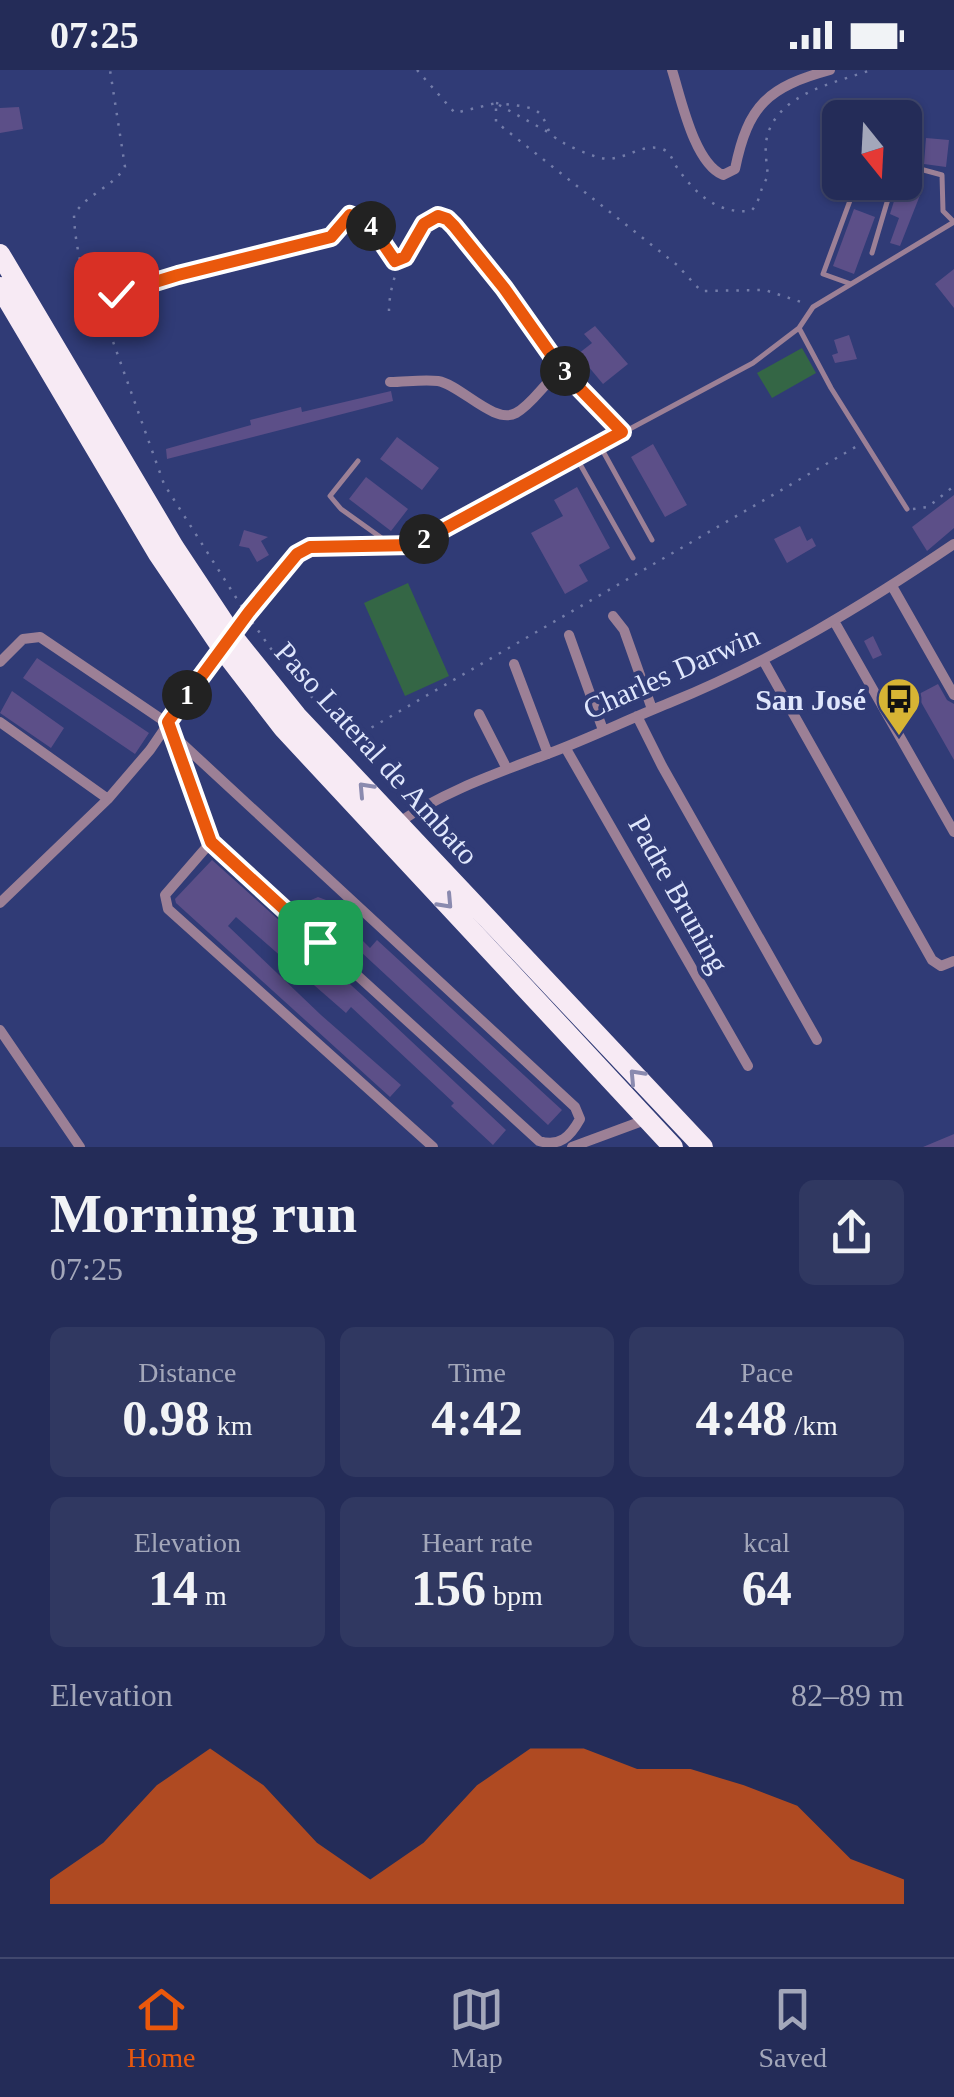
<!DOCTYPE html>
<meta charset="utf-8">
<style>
:root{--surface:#242c58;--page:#303861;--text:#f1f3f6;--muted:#a3a7ba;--line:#41486e;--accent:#ea580c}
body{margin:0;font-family:"Times New Roman",serif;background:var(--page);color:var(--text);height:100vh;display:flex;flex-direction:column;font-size:38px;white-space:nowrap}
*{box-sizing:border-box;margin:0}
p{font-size:32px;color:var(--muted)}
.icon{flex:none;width:55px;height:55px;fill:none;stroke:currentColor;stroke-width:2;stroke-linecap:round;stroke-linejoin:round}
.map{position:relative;height:1077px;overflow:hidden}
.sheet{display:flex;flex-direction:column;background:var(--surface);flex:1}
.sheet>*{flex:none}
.needle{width:65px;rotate:162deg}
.tools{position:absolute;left:822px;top:30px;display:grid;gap:20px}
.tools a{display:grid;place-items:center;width:100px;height:100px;border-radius:15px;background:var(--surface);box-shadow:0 2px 8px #0004,0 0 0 2px var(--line);font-size:50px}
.pin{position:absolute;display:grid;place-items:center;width:85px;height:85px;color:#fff;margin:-42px;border-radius:20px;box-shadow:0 5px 15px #0006}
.km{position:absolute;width:50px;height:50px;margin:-25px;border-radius:50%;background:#222;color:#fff;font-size:28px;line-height:50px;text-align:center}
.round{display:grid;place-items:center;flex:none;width:105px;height:105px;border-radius:15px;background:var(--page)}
.headline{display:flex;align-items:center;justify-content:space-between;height:170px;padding:0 50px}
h1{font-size:55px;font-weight:600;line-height:75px}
.figures{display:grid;grid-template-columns:repeat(3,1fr);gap:15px;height:170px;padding:10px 50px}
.figures div{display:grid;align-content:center;border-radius:15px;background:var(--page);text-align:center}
.figures b{font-size:50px;font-weight:600}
.figures small{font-size:28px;font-weight:400}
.figures p{font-size:28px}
.chart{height:280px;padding:20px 50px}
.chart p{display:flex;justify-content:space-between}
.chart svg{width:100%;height:180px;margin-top:10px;fill:var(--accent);opacity:.7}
.status{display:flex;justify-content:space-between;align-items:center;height:70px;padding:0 50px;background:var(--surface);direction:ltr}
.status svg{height:28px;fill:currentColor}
.tab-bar{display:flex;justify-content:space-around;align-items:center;height:140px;border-top:2px solid var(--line);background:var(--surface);font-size:28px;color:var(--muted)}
.tab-bar a{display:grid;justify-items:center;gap:5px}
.tab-bar .current{color:var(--accent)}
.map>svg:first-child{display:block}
.green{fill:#346645}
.building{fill:#5c4f88}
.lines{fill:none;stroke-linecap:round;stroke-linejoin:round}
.path{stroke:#737ca9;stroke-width:2.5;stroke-dasharray:2.5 8;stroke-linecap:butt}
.lane{stroke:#9c8096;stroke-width:5}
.street{stroke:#9c8096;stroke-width:10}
.highway{stroke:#f7eaf4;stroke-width:20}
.lane-bridge{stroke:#9c8096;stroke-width:5}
.oneway{stroke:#8a8aaf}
.route-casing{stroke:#fff;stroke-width:20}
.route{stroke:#ea580c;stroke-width:12}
.labels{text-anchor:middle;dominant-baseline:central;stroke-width:9;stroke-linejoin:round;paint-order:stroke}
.street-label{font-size:30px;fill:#dfe6fc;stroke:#303b76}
.poi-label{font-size:30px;font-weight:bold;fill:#dfe6fc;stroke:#303b76;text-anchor:end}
</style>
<div class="status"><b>07:25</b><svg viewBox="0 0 49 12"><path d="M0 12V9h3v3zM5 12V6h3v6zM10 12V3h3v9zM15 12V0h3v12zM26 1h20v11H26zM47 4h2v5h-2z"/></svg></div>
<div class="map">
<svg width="954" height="1077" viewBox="0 0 954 1077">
<rect width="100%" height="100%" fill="#303b76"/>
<path class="green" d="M802,278L816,303L772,328L757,303Z
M408,513L449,606L405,626L364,533Z"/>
<path class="building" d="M19,37L23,59L0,63V38Z
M926,68L949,70L946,97L924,94Z
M905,108L924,115L900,176L890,173L899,148L890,144L900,112H905Z
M854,139L875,147L854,204L833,196Z
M954,199V238L935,214Z
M595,256L628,294L603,314L578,284L592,273L584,264Z
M849,265L857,289L835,293L832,285L838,283L834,270Z
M391,321L393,331L167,389L166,379L251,355L250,350L301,337L302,342Z
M397,367L439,398L422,420L380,389Z
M653,374L687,435L665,447L631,387Z
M366,407L408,439L391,461L349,429Z
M577,417L610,478L579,495L588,511L565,524L531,463L563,446L554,430Z
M954,425V458L927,481L912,457Z
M800,456L807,471L812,468L816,476L787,493L774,469Z
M244,460L268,467L261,471L269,485L257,492L249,478L239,476Z
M873,566L882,585L873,589L864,571Z
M37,588L149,663L135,684L23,608Z
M938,614L947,630L954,634V690L917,625Z
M12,621L64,658L51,678L0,643Z
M212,790L362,925L506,1060L493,1075L451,1036L454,1033L351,937L346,943L236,847L228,856L321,945L401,1015L390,1027L176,833L175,829Z
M318,827L326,830L331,842L339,834L362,854L353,864L331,843L319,848L311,846L308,838L311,830Z
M356,864L370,878L377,870L562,1040L548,1055L361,882L357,888L344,877Z
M954,1064V1077H923Z"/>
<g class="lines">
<path class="path" d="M417,0L455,43L496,33V52L677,195L701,221L765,220L807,234
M496,33C508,35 524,35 535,40C546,46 545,57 552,65C561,74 589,85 601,88C622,93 642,72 662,79C671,82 671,88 676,96C695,124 717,144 751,141C761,132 759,118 768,107C767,94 764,80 767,67C778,23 835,13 871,0
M499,35L548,62
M389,241C389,209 408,163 438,147L447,149L504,218L556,290
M103,248C85,220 75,178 74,145C86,124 112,118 125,97L110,0
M913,439L928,437L954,416
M242,537L164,414L106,252L105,237L116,224L133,217L331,167L349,145L369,153L395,191L405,187
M252,552L279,590L350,670L859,375"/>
<path class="lane" d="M905,73L920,99L942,105L943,141L954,152
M851,214L823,204L855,117L888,129L872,183
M799,258L831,318L907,439
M599,374L652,470
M576,387L633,488
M358,391L330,426L341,439L390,474
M249,542L297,484L310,477L413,475L753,293L799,258L813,237L954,152"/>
<path class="street" d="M672,0C681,28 694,93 723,105L735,99C748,35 768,17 830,0
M390,312C405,312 423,309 438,311C461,315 494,355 516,343C534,333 545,311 562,300L622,362
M892,516L954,625
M613,546L624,560L652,639
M834,551L954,762
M569,565L603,660
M763,590L932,890L941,896L954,891
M0,592L23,569L40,567L167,653L176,668L575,1037L580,1049C570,1067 560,1077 539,1071L211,772L176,668
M514,594L548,684
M479,644L507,699
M637,646L662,696L817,970
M0,652L108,729
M565,677L748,996
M398,753C444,721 498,703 550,683C590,668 629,649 669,633C770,592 864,535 954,474
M211,772L165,825L168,839L433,1077
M0,833L108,729L150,680L209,594
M0,960L80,1077
M572,1077L645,1050"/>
<path class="highway" d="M0,184L174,477L235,569L297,646L703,1077
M0,217L158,484L223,580L283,658L673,1077"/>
<path class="lane-bridge" d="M209,594L249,542"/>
</g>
<defs><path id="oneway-chevron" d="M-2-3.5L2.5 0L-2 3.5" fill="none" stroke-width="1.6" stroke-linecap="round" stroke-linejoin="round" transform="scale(2.5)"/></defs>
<g class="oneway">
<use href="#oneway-chevron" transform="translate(365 719) rotate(-133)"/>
<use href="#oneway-chevron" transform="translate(446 832) rotate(47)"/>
<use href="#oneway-chevron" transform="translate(636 1006) rotate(-133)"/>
</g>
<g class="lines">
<g class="route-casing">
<path id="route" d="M116,224L178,205L331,167L350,145L369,153L395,191L405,187L424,154L438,146L447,149L454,156L504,218L562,300L622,362L414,475L310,477L297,484L249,542L170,649L168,652L211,772L320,872"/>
</g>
<use href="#route" class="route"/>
</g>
<defs>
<g id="bus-pin" transform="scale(2.25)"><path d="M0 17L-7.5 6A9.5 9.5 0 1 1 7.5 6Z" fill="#d7b434" stroke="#303b76"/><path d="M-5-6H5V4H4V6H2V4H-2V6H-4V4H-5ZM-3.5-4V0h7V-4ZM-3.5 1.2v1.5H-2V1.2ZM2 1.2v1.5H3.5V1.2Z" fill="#111"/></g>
</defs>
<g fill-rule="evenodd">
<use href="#bus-pin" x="899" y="629"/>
</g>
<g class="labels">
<g class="street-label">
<text transform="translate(671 602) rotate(-24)">Charles Darwin</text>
<text transform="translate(377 683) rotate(48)">Paso Lateral de Ambato</text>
<text transform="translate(679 824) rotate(61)">Padre Bruning</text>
</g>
<g class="poi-label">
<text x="866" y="629">San José</text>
</g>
</g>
</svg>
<div class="tools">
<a><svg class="needle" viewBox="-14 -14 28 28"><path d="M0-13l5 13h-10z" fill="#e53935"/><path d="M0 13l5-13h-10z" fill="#a3a7ba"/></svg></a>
</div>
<div class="pin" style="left:320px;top:872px;background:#1e9e55"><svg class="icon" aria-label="arrive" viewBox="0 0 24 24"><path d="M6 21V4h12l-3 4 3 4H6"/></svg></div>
<div class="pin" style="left:116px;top:224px;background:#d93025"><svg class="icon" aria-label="check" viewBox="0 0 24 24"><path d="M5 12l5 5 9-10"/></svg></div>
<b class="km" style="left:187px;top:625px">1</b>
<b class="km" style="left:424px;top:469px">2</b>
<b class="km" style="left:565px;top:301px">3</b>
<b class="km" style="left:371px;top:156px">4</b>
</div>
<section class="sheet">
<div class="headline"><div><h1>Morning run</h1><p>07:25</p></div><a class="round"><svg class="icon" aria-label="share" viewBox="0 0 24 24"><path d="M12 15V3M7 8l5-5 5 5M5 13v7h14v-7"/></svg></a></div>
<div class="figures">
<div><p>Distance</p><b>0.98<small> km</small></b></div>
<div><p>Time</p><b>4:42</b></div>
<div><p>Pace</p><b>4:48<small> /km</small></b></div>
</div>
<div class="figures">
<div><p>Elevation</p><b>14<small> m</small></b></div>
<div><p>Heart rate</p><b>156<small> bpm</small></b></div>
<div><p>kcal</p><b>64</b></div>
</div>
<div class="chart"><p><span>Elevation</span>82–89 m</p>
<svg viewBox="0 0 160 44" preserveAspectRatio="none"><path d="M0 44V38L10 29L20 15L30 6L40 15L50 29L60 38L70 29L80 15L90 6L100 6L110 11L120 11L130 15L140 20L150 33L160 38V44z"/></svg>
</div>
</section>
<nav class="tab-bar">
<a class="current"><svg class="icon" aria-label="home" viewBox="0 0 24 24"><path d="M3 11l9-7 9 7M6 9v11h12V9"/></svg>Home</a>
<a><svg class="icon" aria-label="map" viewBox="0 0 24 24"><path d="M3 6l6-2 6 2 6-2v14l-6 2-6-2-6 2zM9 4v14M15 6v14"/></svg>Map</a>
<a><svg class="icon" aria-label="saved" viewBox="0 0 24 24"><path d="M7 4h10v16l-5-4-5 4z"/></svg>Saved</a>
</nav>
